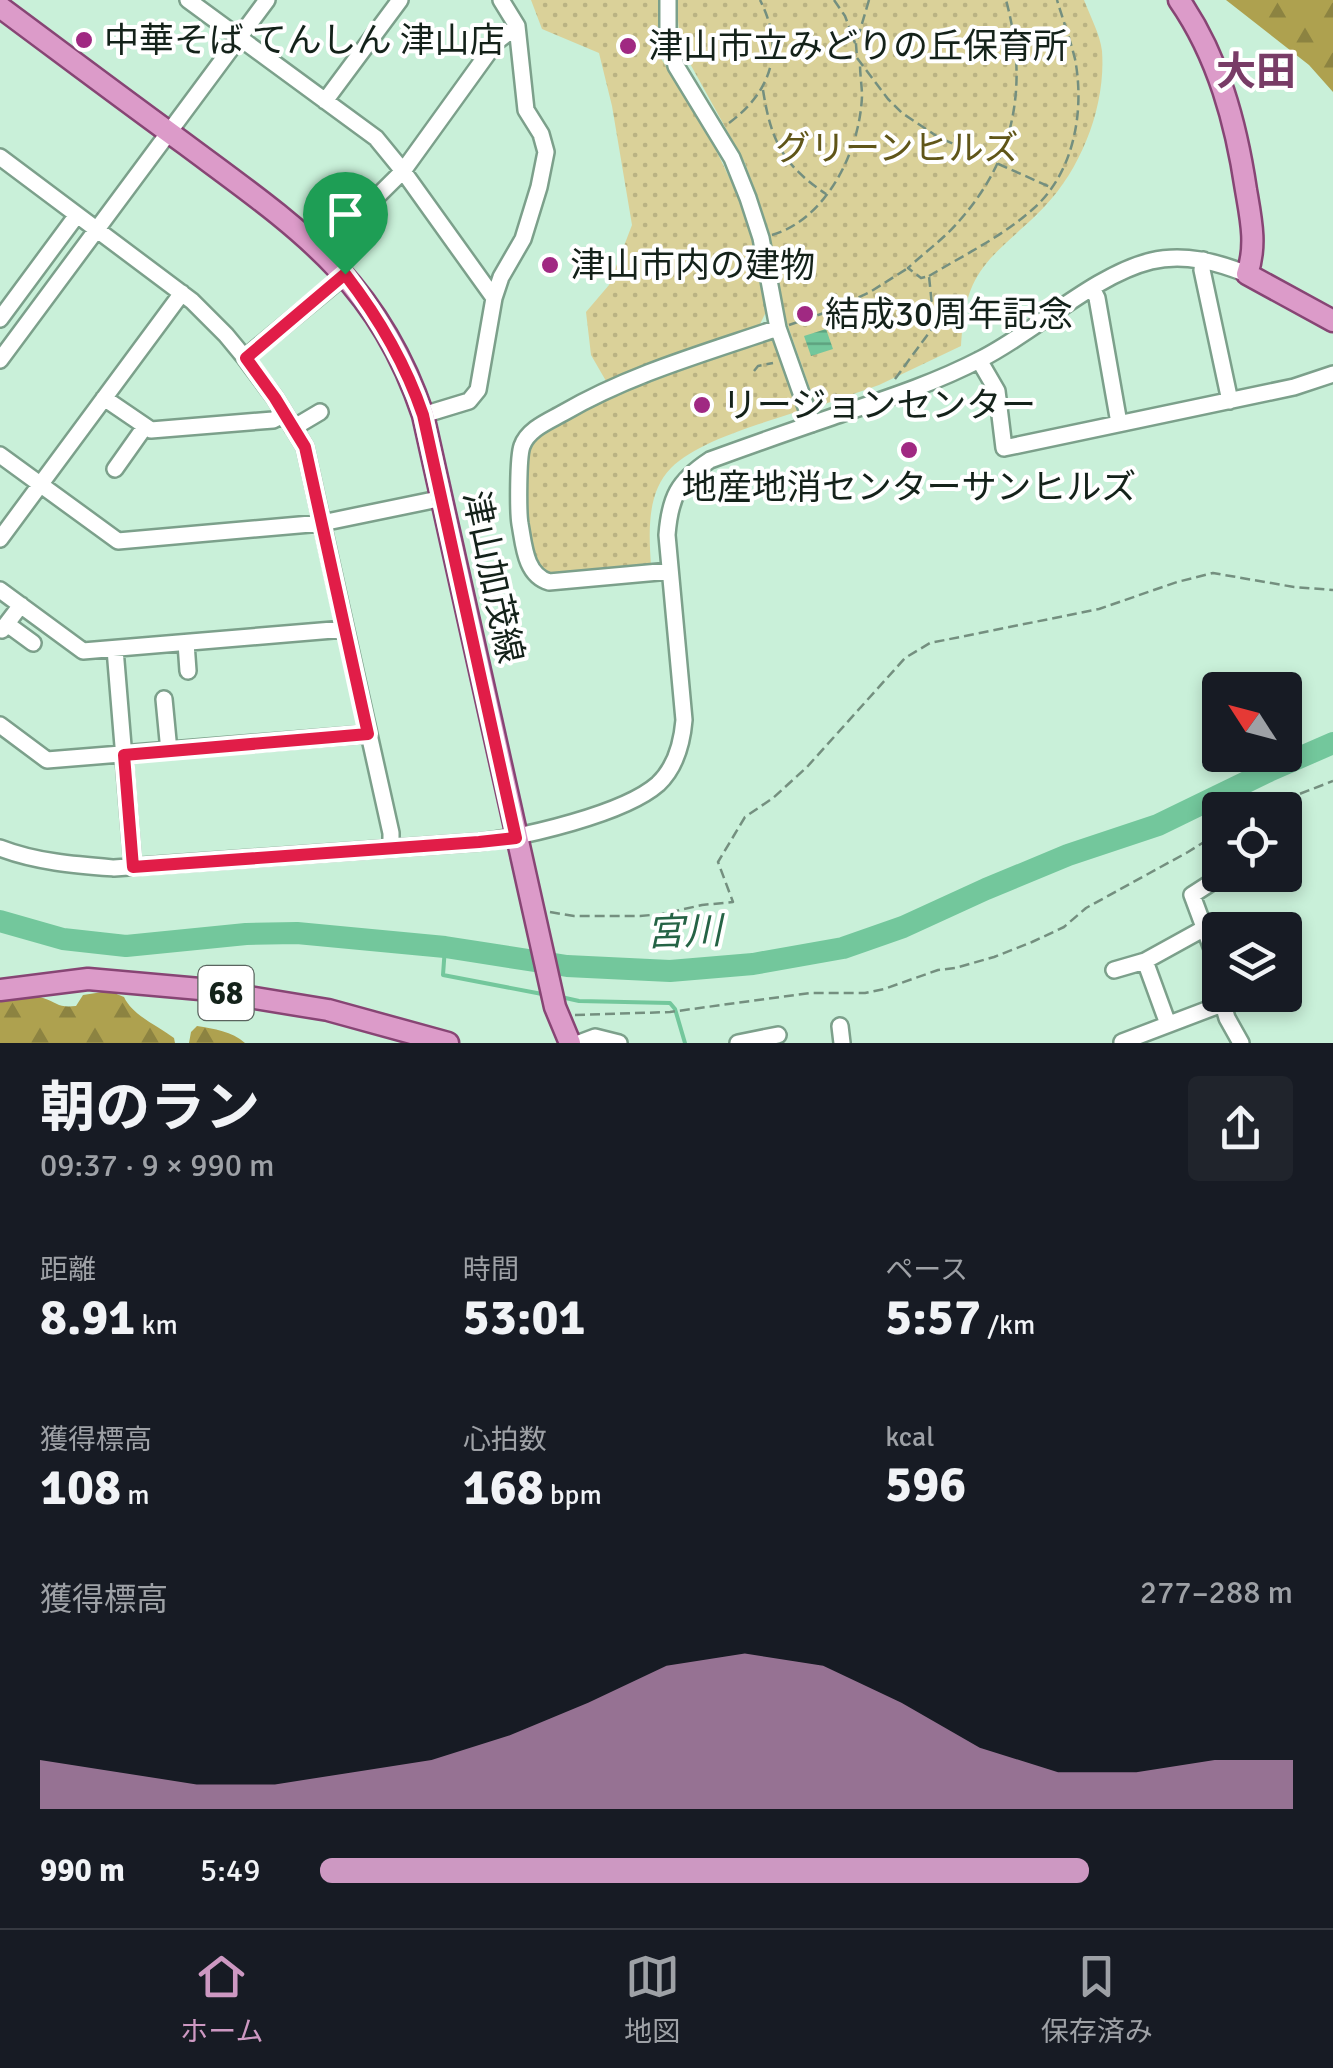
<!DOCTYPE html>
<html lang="ja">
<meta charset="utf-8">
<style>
:root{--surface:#171b24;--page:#20242c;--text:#f1f3f6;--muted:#9ea1a6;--line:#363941;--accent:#cd98c2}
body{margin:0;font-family:Signika,"Noto Sans JP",sans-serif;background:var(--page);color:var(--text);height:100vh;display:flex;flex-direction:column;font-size:38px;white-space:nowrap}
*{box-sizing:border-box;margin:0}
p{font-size:32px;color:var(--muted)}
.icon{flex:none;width:55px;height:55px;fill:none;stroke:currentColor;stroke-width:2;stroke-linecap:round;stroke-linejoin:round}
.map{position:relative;height:1043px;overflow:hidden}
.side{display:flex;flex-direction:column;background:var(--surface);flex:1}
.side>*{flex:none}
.needle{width:65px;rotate:306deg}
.tools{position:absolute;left:1202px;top:672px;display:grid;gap:20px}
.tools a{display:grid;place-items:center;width:100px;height:100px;border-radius:10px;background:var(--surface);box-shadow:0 5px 15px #0003;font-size:50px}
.pin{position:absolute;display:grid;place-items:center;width:85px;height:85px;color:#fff;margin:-102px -42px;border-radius:50% 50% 50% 0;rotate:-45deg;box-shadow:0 0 10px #0007}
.pin .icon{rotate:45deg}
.round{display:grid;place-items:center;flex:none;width:105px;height:105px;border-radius:10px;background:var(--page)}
.summary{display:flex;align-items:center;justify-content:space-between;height:170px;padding:0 40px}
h1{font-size:55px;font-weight:700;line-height:75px}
.metrics{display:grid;grid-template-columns:repeat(3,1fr);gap:15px;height:170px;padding:10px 40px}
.metrics div{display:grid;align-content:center}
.metrics b{font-size:50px;font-weight:700}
.metrics small{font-size:28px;font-weight:400}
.metrics p{font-size:28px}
.chart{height:280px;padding:20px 40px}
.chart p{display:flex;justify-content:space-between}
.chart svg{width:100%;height:180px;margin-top:10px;fill:var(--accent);opacity:.7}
ul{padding:0 40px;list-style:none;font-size:32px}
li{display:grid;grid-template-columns:160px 120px 1fr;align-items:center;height:75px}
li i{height:25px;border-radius:12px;background:var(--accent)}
.dock{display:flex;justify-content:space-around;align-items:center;height:140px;border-top:2px solid var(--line);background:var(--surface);font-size:28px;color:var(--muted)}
.dock a{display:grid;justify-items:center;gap:5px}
.dock .selected{color:var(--accent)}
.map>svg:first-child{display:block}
.forest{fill:url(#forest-firs)}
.park{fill:url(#park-dots)}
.water{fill:url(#water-rules)}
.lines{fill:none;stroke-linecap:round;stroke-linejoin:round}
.stream{stroke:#73c79c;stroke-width:4}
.river{stroke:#73c79c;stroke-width:22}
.minor-casing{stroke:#7ca08b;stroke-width:20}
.major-casing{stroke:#874574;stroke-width:25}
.path{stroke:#748f7f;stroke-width:2.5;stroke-dasharray:10 5;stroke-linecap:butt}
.minor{stroke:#fff;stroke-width:15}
.major{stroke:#dc9bc9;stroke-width:20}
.route-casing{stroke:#fff;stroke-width:20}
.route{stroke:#e11d48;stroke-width:12}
.poi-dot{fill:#a02982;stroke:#fff;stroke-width:4}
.labels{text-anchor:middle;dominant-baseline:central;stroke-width:8;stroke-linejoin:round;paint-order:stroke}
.shield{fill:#fff;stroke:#5a645f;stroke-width:2.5}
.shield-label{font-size:32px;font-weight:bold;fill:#14221a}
.poi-label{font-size:35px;fill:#14221a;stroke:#fff;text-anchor:start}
.park-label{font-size:35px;fill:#605619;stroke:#fff}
.street-label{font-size:35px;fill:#14221a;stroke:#fff}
.water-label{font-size:38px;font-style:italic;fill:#256345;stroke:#fff}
.quarter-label{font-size:40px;font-weight:bold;fill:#783c66;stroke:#fff}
</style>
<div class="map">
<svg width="1333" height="1043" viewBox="0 0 1333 1043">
<defs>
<pattern id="forest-firs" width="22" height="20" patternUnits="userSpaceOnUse" patternTransform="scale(2.5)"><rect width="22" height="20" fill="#aea14f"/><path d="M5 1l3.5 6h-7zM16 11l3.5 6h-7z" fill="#8c8341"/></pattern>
<pattern id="park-dots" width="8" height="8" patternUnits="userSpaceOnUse" patternTransform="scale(2.5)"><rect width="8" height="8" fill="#dad199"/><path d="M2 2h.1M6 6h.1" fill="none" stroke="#bab383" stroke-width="1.8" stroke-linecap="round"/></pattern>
<pattern id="water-rules" width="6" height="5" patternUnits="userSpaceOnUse" patternTransform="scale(2.5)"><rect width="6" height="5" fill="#73c79c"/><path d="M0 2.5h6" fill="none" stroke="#5da17e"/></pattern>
</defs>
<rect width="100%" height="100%" fill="#c9f0d9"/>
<path class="forest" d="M1226,0H1333V92L1309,65Z
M109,991L124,997C133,1016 157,1025 174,1038L175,1043H0V997C14,996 29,993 43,998C58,1003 58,1008 76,1006L83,995Z
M197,1026C214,1029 232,1031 245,1043H189L191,1032Z"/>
<path class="park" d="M531,0H660L662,60L716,150L740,200L756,247L766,312L759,326L606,381L591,355L586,312L609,285L632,225L612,106L599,53L542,29Z
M676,0H1084C1090,16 1100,34 1102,51C1106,105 1082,167 1045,206C1027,226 993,251 980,272C965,294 963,320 961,346L879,385L819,406L815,403L783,312L768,229L756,193L745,163L688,60L679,31Z
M765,336L776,344L799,411C761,424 699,440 671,468C646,493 649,534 651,566L541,573L534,552L526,516L529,450L536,439L600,395Z"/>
<path class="water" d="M826,329L833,349L811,356L804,336Z"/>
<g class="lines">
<path class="stream" d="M445,947L443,975L542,994
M561,997L579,1001L670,1003L675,1009L685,1043"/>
<path class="river" d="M0,921L63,939L126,946L246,934L297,933L445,947L567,966L670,971L753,964L843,948L903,927L986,889L1068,855L1158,825L1269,771L1333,743"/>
<g class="minor-casing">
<path id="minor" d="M188,0L376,138L403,171L494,298
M668,0V29L676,66L732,158L748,198L761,238L778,328L812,424
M325,101L400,0
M0,157L192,301L226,335L245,358L275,398L305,447L391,833V848
M322,251L403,171L496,42L517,26
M1203,260L1202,270L1230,401
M1092,288L1097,298L1119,423
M0,319L77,215
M245,358L345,275
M0,360L267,0
M979,360L997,391L1004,448L1294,387L1333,374
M104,398L151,430L273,420L285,414
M423,415L469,401L478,390L494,298L501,277L523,239L539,187L546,152L541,134L526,110L517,26L501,0
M293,428L320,412
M0,455L118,541L322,523L443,498
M115,469L144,428
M0,539L182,293
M670,571L549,582C525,575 524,545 520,524C518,512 518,457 522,446C528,429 549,421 563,413C630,374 705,353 778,328
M0,590L83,651L345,629
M7,624L33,643
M0,629L2,630L21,605
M186,643L188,671
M115,649L133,867
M164,699L169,751
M0,725L47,760L368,734
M0,848C36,862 76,865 114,868L479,842C524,837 624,814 658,784C676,767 682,744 684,720L667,535C670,497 678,481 710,460C751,445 791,431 832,417C882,400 933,384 981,359C1035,332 1094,275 1151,261C1184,253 1217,262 1247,274
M1145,961L1168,1024
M1114,970L1145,961L1203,929
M1220,982L1215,957L1192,895L1223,875
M1221,997L1227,1018L1241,1043
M840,1026L842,1043
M1122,1042L1222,1004
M579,1043L595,1037L619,1043
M738,1043L778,1035"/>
</g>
<g class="major-casing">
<path id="major" d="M1179,0C1218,56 1236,123 1246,190C1251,219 1257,246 1247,274L1333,321
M0,7C62,53 123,99 185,144C295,226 377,278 423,415L555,1007L570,1043
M0,990L88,979L200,989L328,1010L448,1043"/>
</g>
<path class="path" d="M834,0L845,16L855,43
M869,0L856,44L857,58L888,99L902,113L938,137L1050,187
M763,90C771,141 783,165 826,194
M729,123C772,91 785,49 760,0
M772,235C827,219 860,150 862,96C862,86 860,75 860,64
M929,276C964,255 1003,236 1033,209C1074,173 1085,111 1075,59C1070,39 1063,20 1057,0
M789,325L827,312L870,292L908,268
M754,371L758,366L773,363
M895,379L934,326L929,276L921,278L908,268C925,252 945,238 960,220C1017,155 1028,82 1006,0
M1258,810L1333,781
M550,912L574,916H640L662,914L702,905L733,902L718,862L745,817L773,798L807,767L905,658L930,643L1099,609L1177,582L1213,573L1294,587L1333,590
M575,1015L670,1012L810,993H865L884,989L938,970L955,968L994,957L1032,942L1064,927L1086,908L1188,852L1220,832"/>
<use href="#minor" class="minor"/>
<use href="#major" class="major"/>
</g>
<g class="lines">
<g class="route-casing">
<path id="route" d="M345,274C379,318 405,362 423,415L516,838L479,842L133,867L124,755L368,734L305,447L275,398L246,358Z"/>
</g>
<use href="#route" class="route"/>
</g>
<g class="poi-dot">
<circle cx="84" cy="40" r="10"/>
<circle cx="628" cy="46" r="10"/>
<circle cx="550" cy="265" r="10"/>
<circle cx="805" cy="314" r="10"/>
<circle cx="702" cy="405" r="10"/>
<circle cx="909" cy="450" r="10"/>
</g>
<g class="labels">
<rect class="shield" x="198.5" y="966" width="55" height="54" rx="8"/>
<g class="shield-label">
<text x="226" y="993">68</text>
</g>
<g class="poi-label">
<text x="104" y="40">中華そば てんしん 津山店</text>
<text x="648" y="46">津山市立みどりの丘保育所</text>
<text x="570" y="265">津山市内の建物</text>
<text x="825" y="314">結成30周年記念</text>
<text x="722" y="405">リージョンセンター</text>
<text x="909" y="487" text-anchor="middle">地産地消センターサンヒルズ</text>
</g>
<g class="park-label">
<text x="897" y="148">グリーンヒルズ</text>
</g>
<g class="street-label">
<text transform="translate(493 577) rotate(78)">津山加茂線</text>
</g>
<g class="water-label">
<text transform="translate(684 932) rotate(-2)">宮川</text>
</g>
<g class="quarter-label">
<text x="1256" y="72">大田</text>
</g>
</g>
</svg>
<div class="tools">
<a><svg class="needle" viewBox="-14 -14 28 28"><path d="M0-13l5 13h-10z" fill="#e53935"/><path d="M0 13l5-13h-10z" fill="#9ea1a6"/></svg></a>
<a><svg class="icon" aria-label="locate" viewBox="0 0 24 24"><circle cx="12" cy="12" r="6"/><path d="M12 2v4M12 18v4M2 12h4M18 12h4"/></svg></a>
<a><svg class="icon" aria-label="layers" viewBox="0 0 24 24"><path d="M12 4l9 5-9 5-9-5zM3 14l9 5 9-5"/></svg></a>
</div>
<div class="pin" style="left:345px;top:274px;background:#1e9e55"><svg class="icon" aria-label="arrive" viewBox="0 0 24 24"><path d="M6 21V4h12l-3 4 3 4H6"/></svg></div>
</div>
<section class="side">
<div class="summary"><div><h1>朝のラン</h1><p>09:37 · 9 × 990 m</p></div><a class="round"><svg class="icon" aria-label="share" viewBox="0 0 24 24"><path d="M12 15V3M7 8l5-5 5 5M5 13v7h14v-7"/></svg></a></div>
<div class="metrics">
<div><p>距離</p><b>8.91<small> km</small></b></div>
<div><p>時間</p><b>53:01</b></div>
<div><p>ペース</p><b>5:57<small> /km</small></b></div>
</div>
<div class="metrics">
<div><p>獲得標高</p><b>108<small> m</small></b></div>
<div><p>心拍数</p><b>168<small> bpm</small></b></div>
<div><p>kcal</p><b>596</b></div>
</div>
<div class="chart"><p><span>獲得標高</span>277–288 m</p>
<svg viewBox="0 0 160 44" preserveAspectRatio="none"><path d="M0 44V32L10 35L20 38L30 38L40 35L50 32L60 26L70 18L80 9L90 6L100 9L110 18L120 29L130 35L140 35L150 32L160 32V44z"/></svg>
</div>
<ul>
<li><b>990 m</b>5:49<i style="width:79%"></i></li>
</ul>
</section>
<nav class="dock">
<a class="selected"><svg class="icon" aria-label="home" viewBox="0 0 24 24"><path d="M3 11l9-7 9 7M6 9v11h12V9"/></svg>ホーム</a>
<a><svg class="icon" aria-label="map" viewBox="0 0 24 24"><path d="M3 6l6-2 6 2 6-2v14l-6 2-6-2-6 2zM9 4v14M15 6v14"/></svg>地図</a>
<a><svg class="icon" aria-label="saved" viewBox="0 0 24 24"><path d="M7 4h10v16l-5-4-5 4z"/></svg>保存済み</a>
</nav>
